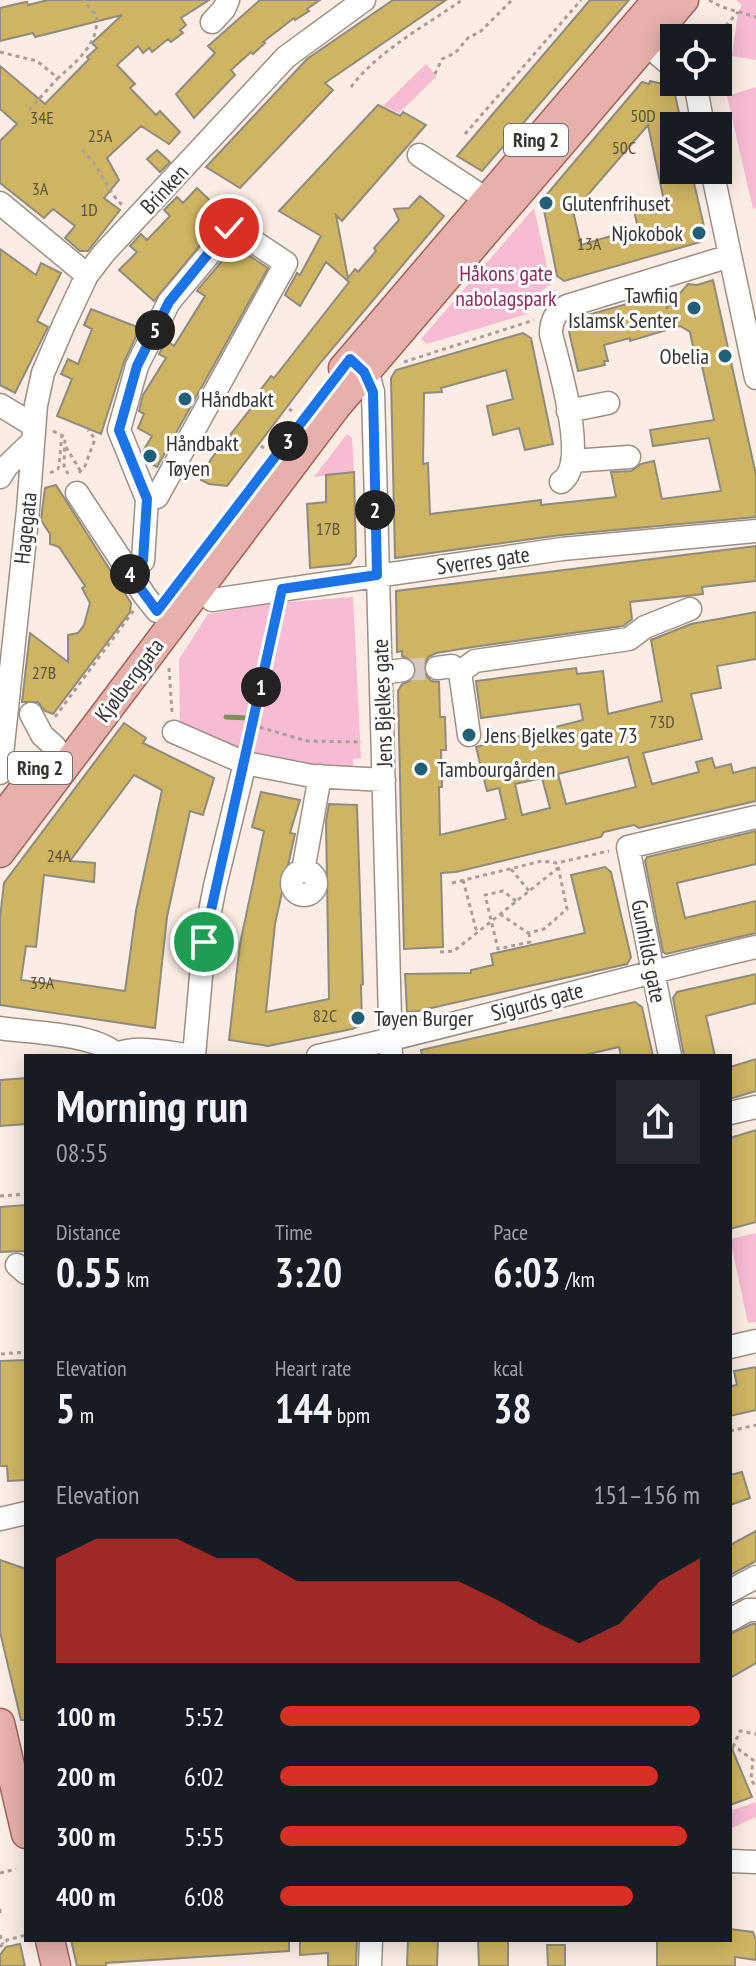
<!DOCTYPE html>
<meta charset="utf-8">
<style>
:root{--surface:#171b24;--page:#242831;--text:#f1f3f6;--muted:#9ea1a6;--accent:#d93025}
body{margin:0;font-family:"PT Sans Narrow",sans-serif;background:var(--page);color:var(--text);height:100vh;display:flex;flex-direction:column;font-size:30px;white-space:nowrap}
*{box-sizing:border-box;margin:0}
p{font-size:26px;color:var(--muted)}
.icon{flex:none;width:44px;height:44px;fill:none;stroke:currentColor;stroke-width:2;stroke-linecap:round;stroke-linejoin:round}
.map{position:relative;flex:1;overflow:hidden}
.details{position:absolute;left:24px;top:1054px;width:708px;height:888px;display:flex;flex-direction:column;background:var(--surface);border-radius:0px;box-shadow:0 4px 20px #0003}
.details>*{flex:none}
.fabs{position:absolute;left:660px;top:24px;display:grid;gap:16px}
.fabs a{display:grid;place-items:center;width:72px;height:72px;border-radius:0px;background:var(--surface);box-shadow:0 4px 20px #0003;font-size:40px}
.pin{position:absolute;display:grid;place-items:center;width:68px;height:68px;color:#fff;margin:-34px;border:4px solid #fff;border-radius:50%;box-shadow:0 2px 8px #0007}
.km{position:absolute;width:40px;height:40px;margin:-20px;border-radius:50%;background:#222;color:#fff;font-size:22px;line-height:40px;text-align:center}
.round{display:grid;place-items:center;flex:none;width:84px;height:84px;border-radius:0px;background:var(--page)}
.summary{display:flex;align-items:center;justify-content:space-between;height:136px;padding:0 32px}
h1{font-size:44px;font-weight:800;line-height:60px}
.metrics{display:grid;grid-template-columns:repeat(3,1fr);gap:12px;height:136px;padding:8px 32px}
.metrics div{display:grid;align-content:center}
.metrics b{font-size:40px;font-weight:800}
.metrics small{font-size:22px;font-weight:400}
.metrics p{font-size:22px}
.chart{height:224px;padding:16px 32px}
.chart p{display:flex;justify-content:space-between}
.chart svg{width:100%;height:144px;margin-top:8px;fill:var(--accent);opacity:.7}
ul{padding:0 32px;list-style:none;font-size:26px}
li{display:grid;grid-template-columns:128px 96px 1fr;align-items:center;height:60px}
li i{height:20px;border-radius:10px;background:var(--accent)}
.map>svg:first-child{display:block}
.green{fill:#f7bbd4}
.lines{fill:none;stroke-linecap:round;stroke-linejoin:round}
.stream{stroke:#7e9059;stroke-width:5}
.building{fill:#cfb563;stroke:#8f8b7d;stroke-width:2;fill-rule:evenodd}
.minor-tunnel{stroke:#d4c8bf;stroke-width:22;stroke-dasharray:22 11;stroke-linecap:butt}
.minor-casing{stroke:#9c9086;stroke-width:25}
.major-casing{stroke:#9e625c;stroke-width:31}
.path{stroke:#aa9f97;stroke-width:3;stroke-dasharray:4 4;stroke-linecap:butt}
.minor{stroke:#fff;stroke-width:22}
.major{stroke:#e6b0ac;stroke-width:28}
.route-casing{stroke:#fff;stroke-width:16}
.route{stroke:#1a73e8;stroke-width:10}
.poi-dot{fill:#226077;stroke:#fdfdfd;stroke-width:3}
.labels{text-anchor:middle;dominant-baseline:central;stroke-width:6;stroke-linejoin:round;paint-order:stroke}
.number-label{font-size:18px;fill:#5e533b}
.shield{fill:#fdfdfd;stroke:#736f6c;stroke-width:2}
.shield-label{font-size:20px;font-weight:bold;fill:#38322e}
.street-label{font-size:22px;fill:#38322e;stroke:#fdfdfd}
.poi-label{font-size:22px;fill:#38322e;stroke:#fdfdfd;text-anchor:start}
.park-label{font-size:22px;fill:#8a2c5c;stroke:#fdfdfd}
</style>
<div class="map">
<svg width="756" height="1966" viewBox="0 0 756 1966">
<rect width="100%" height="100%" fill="#fbede3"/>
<path class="green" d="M736,0H756V60L732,56L738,12L742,5Z
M426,64L437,76L399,113L383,106Z
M756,87V208L753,209L727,96Z
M534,208L551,284L539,293L527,314L427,344L421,339Z
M347,434L352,438L354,472L314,477Z
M353,597L361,758L353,759V772L278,764L180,726L179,659L208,614L275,603Z
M756,1233V1322L748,1323L730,1239Z
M756,1802V1817L730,1829V1811Z"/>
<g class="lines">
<path class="stream" d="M226,717L248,718L275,603"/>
</g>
<path class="building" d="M48,0H209L181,18L186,25L180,30L183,33L171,42L168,39L152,52L149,48L143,53L138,46L117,65L135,84L130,88L156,115L160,111L180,132L169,144L141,126L107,158L119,180L104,198L120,210L88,251H80L65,238L75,226L53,209L44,218L0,183V141L17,124L0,109V66L45,104L89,59L87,57L97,48L92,43L122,15L35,37L33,33L0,41V8L21,3L27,2L28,5Z
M260,0H320L307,9L309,11L295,20L294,18L263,42L265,43L253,54L251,52L231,70L235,75L194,118L176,94L215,53L208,46Z
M393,0H446L325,83L333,90L240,188L206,167L307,59Z
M590,0H629L482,171L457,156Z
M650,81L667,85L666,88L674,90L682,126H674V170H691L706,235L700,242L564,281L557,276L542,200L642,82L649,84ZM648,125L664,201L633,206L638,228L581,245L573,211H580L579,205Z
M378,105L400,116L403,112L426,125L342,221L336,215L348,278L355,269L358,272L376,251L374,248L399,220L394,209L409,208L420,196L444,216L321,362L227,486L209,484L201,480L211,459L252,407L249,405L271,376L274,378L349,282L326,262L300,306L285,295L297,273L300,275L321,236L279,211Z
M157,150L170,162L160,172L147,159Z
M197,188L225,215L154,301L119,270L137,252L130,246L141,234L147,240L170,216L164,210L177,197L183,203Z
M235,246L268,268L157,467L147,461L143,451L152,436L138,428L144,414L139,411L143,395L166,358L159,354L166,340L174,346L205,296L197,291L199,288Z
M0,249L36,275L41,263L61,273L37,321L48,327L15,393L0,385Z
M713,280L756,475V517L561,535L395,558L391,378L396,370L523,333L531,338L553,444L525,450L519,428L493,435L487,406L513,399L506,370L441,388L442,392L424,393L423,464L428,463L430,514L541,500V505L616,497L611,472L631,471L641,464L654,461L662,499L721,491L709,438L653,446L650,430L714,420L700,357H695L690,332L680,326L630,341V338L604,345L608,361H604L605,365L578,371L568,327L573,319L666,293L667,308L688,284L697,285Z
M91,309L140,328L124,362L101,434L57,416L72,379L61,374L68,359L78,364L92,329L84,325Z
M354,472L356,556L350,564L310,568L307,504L326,502V475Z
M56,485L131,603L130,612L53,714L45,711L38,702H22L30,633L68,662V635L78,633L84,625L90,603L82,588L85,586L59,547L50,544V534L41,520L45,488Z
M756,546V581L702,587L703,594L630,602L632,619L623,626L473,647L436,653L428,657L423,671L431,681L439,682L440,717H445L446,750H441L442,787H439L440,835L506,819L499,788L487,791L476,747L583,720L580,704L481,718L476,681L576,668L577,674L603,671L608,714L662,701L651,640L691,624L756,612V659L717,666L721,688L691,694L702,739L643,753L652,784L699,772L696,762L712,758L715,768L731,764L733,773L756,767V801L639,828L634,825L604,832L601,837L456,872L441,873L443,947L404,949L398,691L402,684L412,680L417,669L413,661L402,656V651L397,652L396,591ZM628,757L636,787L566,804L558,774ZM542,778L550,808L522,815L515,784Z
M124,723L146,738L143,743L214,778L203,815L190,811L167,917L155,1028L0,1005V918L4,883ZM134,775L162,790L136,911L125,991L52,980L51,984L21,980L26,946L36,947L44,875L94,882L95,863L70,861Z
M261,792L300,800L290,833L295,834L275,924L266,1012L329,999L326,821L329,804L357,805L363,984L361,985L362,1025L352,1029L268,1046L229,1040L240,944L264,831L252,827Z
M756,831V864L677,883L685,918L756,901V933L666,954L663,952L645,861L647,857Z
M605,867L611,872L631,957L627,964L418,1011L407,1012L405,974L471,973V970L493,965L491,954L585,933L571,875Z
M756,974V1003L706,1016L715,1056H684L673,998L677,992Z
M635,1002L642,1007L653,1056H621L619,1047L580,1056H422L421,1050Z
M756,1059V1091L730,1099V1067Z
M26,1078V1124L0,1126V1080Z
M756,1130V1222L730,1229V1138Z
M26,1205V1251L0,1252V1207Z
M26,1360V1480L8,1481L7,1466H0V1361Z
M756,1367V1410L730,1416V1386L737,1385L734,1371Z
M742,1472L750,1498L730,1505V1475Z
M756,1531V1561L730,1575V1545Z
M0,1560L26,1569V1720H21L0,1632Z
M752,1624H756V1663L730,1678V1634Z
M730,1744L752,1797L730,1805Z
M730,1929L753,1932L756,1941V1960L735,1957V1966H657V1940H730Z
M71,1940H289V1951L106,1963V1966H77Z
M300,1940H357L356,1966H328V1953L300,1955Z
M408,1940H438L437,1966H407Z
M508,1940V1966H479L478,1941Z
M20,1944L25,1966H0V1955L6,1947Z
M547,1945H565V1966H548Z"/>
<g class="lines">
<path class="minor-tunnel" d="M403,670L437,668"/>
<g class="minor-casing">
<path id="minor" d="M212,22L224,9L228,0
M641,31L646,44L674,68
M695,82L703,126
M419,155L486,199
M712,170L756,378
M0,203L87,275
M357,365L370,381L373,392L391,1056
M0,405L33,425
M568,411L608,403
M572,461L629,457
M0,477L7,466L32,442
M561,482C590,463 558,364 551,334C551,321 555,312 567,306L730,256
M77,493L145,596L157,611
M130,574L143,561L147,499L119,430L137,366L169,302L232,227L286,263L157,497L147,499
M212,600L562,549L756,531
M437,668L452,666L460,672L469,735
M460,672L475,661L629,639L645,627L690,609
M382,673L403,670
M31,714L42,735L55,747
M174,732L245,763L312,776L384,780
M0,773L28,510L36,405L43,373L64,324L87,275L104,253L286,57L364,0
M303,871L320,776
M292 883a12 12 0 1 1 24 0a12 12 0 1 1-24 0Z
M0,1028C30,1033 98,1033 118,1056
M117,1054C139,1045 169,1053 193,1056
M194,1056L204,942L215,886L245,763
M318,1056C465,1024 609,981 756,947
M670,1056L628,847L756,817
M730,1113L756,1107
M17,1265L26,1273
M730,1347L756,1341
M0,1519L26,1513
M730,1591L756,1577
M730,1620L748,1610H756
M730,1861L756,1862
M370,1966L371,1940"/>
</g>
<g class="major-casing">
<path id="major" d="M343,368L657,0
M0,820L35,774
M0,853L336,407L684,0
M0,1723L26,1834
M50,1940L56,1966"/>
</g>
<path class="path" d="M709,0L722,7L756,17
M715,38L738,12
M0,52L37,61L58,78C76,62 101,42 96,15L83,0
M435,74L442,59L455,53L468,38L481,31L512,0
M351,87C378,51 425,26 462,0
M29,110L58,78
M465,134L581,0
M82,150C102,168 104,187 122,205
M404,362L534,320
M289,409L292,411
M53,431L65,437L64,466L68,474
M261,446L264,448
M66,447L81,472
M50,473L58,469L59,465L62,435
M79,473L85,466L95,439L88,430
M169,668L172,712
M55,717L134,610
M252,725L307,741L362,742
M249,742L278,609
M511,869L529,891
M463,880L477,933
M452,883L542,861L557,863L609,851
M516,901L503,891L485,895L498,949L530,942L529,933
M500,914L528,933L544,929L567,909L558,866
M440,952L454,951L558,868
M0,1196L26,1194
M1,1354L26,1352
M730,1431L756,1425
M733,1747L740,1731L756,1734
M730,1748L738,1749L753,1760L751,1779L756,1788
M0,1873L16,1869
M0,1909V1914
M0,1935L3,1944
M0,1947L7,1940L26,1935"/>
<use href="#minor" class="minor"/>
<use href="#major" class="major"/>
</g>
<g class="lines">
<g class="route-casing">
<path id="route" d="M204,942L282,589L377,575L373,392L364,372L350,359L157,611L130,574L143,561L147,499L119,430L137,366L169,302L229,228"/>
</g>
<use href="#route" class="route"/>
</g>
<g class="poi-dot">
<circle cx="546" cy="203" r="8"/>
<circle cx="699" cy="233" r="8"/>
<circle cx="694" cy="308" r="8"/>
<circle cx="725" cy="356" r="8"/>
<circle cx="185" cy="399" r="8"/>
<circle cx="150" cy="456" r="8"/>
<circle cx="469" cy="735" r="8"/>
<circle cx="421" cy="769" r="8"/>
<circle cx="358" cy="1018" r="8"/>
</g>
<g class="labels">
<g class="number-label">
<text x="643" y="115">50D</text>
<text x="42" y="117">34E</text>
<text x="100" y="135">25A</text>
<text x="624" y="147">50C</text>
<text x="40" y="188">3A</text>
<text x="89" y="209">1D</text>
<text x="589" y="243">13A</text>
<text x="328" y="528">17B</text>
<text x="44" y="672">27B</text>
<text x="662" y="721">73D</text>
<text x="59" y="855">24A</text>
<text x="42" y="982">39A</text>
<text x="325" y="1015">82C</text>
</g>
<g class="shield">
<rect x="504" y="124" width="64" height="32" rx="6"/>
<rect x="8" y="752" width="64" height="32" rx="6"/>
</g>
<g class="shield-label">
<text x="536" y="140">Ring 2</text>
<text x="40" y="768">Ring 2</text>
</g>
<g class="street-label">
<text transform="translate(164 189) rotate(-47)">Brinken</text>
<text transform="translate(25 528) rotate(-84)">Hagegata</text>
<text transform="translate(483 560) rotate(-8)">Sverres gate</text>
<text transform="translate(129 680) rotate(-53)">Kjølberggata</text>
<text transform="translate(382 703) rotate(-92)">Jens Bjelkes gate</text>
<text transform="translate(649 951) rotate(79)">Gunhilds gate</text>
<text transform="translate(537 1001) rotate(-15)">Sigurds gate</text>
</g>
<g class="poi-label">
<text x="562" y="203">Glutenfrihuset</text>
<text x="683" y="233" text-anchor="end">Njokobok</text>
<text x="678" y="295" text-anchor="end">Tawfiiq<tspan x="678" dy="25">Islamsk Senter</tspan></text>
<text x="709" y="356" text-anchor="end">Obelia</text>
<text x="201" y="399">Håndbakt</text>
<text x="166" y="443">Håndbakt<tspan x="166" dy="25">Tøyen</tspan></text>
<text x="485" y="735">Jens Bjelkes gate 73</text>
<text x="437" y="769">Tambourgården</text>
<text x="374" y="1018">Tøyen Burger</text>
</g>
<g class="park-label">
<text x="506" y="273">Håkons gate<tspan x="506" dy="25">nabolagspark</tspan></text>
</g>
</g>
</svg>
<div class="fabs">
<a><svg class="icon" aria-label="locate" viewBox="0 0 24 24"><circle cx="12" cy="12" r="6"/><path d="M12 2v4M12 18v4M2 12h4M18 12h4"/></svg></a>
<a><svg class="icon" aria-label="layers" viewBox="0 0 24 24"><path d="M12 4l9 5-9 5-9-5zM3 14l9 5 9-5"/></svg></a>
</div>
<div class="pin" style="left:204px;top:942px;background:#1e9e55"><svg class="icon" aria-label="arrive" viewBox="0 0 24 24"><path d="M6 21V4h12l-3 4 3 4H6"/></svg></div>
<div class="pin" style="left:229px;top:228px;background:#d93025"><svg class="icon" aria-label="check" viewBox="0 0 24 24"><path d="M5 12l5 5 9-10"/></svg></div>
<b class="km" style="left:261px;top:687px">1</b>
<b class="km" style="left:375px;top:510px">2</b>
<b class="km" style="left:288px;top:441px">3</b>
<b class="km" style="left:130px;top:574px">4</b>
<b class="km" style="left:155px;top:330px">5</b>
<section class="details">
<div class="summary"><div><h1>Morning run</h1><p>08:55</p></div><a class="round"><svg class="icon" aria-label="share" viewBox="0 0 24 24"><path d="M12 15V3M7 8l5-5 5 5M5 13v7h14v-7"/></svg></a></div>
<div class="metrics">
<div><p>Distance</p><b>0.55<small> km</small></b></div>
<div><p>Time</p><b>3:20</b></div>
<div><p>Pace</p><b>6:03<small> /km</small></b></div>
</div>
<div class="metrics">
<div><p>Elevation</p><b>5<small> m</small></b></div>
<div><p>Heart rate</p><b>144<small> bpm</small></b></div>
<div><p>kcal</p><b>38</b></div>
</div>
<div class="chart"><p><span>Elevation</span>151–156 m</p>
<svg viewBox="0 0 160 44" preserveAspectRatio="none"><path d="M0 44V12L10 6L20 6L30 6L40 12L50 12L60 19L70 19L80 19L90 19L100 19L110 25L120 32L130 38L140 32L150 19L160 12V44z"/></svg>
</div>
<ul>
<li><b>100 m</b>5:52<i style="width:100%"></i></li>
<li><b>200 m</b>6:02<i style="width:90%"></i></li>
<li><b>300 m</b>5:55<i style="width:97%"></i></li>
<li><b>400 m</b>6:08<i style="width:84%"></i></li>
</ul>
</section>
</div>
